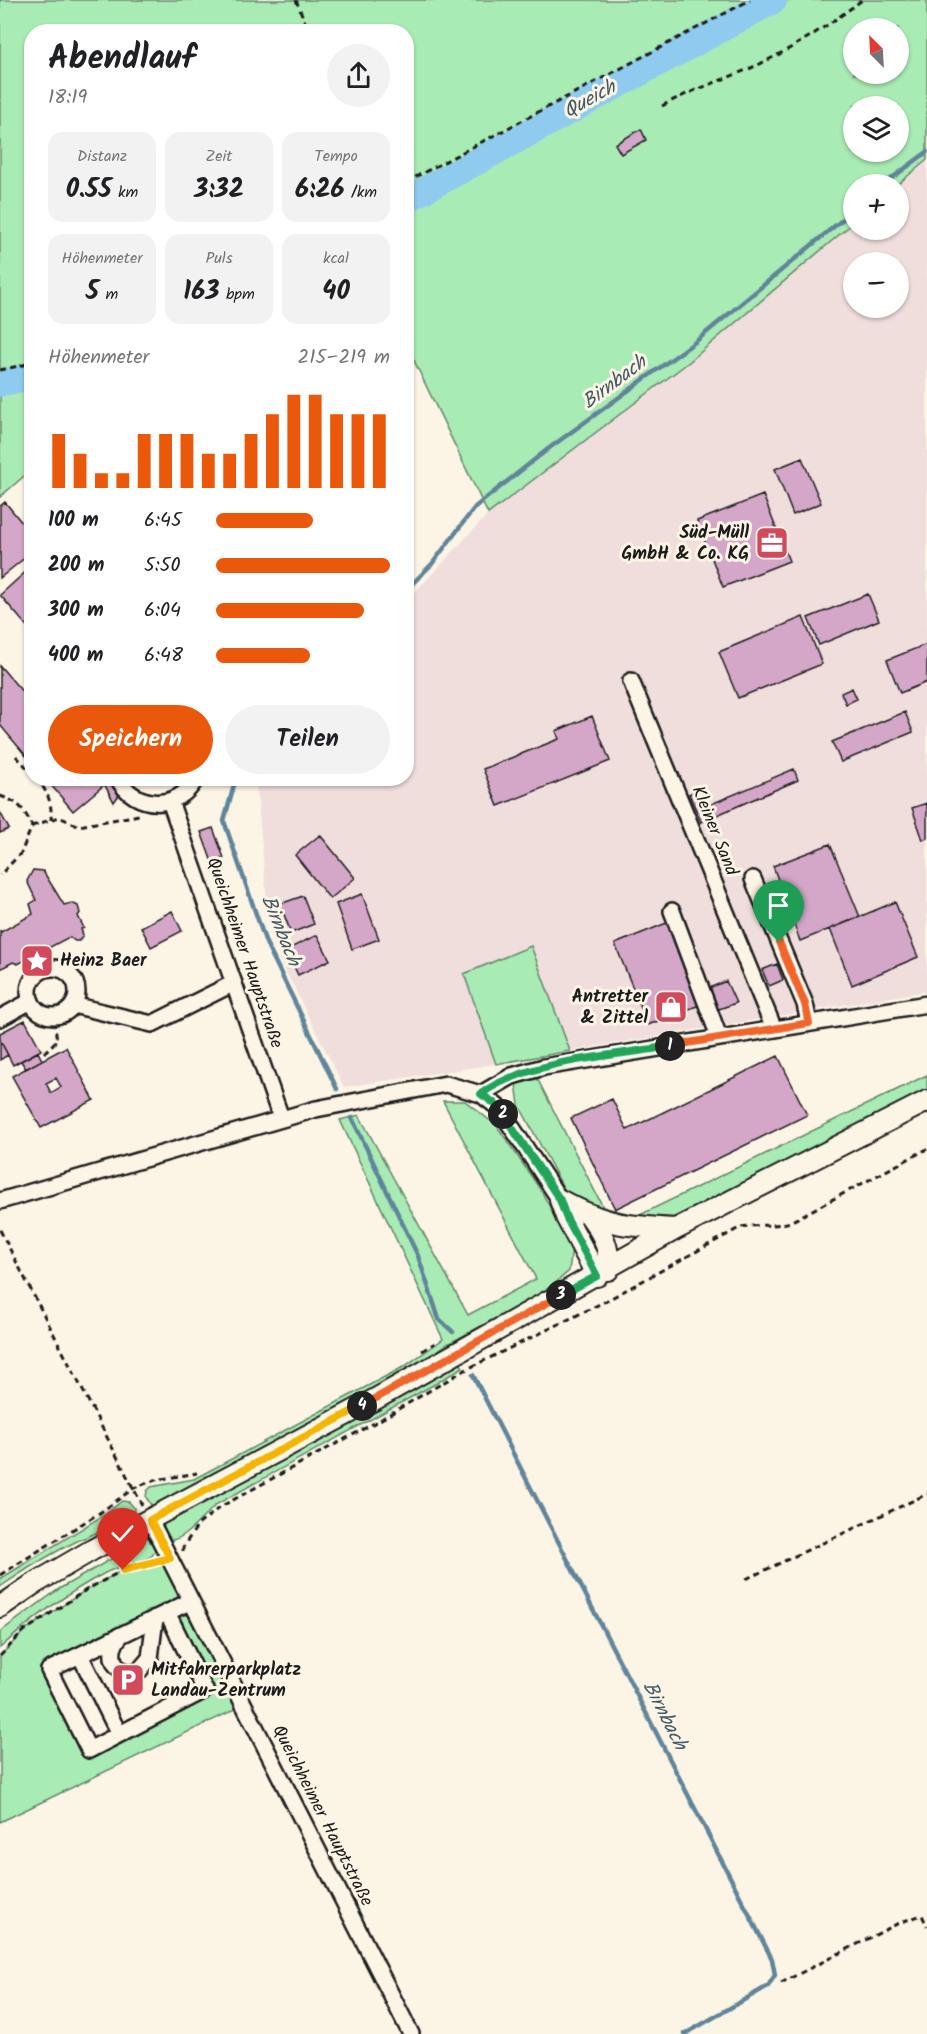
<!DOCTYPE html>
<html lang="de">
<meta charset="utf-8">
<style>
:root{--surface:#fff;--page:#f2f2f2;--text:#202124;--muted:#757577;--accent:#ea580c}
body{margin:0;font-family:Kalam,sans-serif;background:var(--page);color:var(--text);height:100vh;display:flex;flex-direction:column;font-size:22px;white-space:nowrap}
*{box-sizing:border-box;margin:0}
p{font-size:20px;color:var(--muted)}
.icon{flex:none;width:33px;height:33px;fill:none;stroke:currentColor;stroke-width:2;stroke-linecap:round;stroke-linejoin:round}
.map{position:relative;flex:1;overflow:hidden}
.side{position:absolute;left:24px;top:24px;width:390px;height:762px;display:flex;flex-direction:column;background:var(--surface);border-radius:24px;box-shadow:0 2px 4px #0004}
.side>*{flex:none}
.needle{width:39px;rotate:336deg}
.tools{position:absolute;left:843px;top:18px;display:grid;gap:12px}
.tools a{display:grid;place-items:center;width:66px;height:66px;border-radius:50%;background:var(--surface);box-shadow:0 2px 4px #0004;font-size:30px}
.pin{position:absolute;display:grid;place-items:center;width:51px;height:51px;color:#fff;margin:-62px -26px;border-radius:50% 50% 50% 0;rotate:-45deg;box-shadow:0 0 6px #0007}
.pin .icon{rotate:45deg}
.km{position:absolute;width:30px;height:30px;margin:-15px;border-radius:50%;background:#222;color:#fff;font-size:16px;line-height:30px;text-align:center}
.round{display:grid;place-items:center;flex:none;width:63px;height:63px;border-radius:32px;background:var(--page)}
.headline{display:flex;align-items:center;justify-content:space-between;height:102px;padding:0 24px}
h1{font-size:33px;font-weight:600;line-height:45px}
.figures{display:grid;grid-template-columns:repeat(3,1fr);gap:9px;height:102px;padding:6px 24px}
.figures div{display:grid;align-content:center;border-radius:15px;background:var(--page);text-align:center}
.figures b{font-size:26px;font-weight:600}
.figures small{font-size:16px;font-weight:400}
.figures p{font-size:16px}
.chart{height:168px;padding:12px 24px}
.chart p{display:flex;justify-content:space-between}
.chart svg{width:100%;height:108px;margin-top:6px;stroke:var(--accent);stroke-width:6}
.button{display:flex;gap:12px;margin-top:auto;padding:12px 24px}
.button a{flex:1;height:69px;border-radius:36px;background:var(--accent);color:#fff;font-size:24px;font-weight:600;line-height:69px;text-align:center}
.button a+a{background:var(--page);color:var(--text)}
ul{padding:0 24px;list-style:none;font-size:20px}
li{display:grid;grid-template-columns:96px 72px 1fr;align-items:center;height:45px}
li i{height:15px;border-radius:8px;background:var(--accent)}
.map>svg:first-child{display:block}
.built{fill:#f0dedd;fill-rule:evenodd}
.green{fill:#a9ebb4;stroke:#628468;stroke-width:1.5;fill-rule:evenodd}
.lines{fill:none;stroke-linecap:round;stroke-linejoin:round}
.stream{stroke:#61859b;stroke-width:4.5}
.river{stroke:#8fcbef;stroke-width:27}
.building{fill:#d4a7c9;stroke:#1c1c1c;stroke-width:1.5;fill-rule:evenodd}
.minor-casing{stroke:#1c1c1c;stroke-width:20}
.major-casing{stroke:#1c1c1c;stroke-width:24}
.path{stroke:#1c1c1c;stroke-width:3;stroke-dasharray:6 4.5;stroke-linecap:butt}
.minor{stroke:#fcf5e5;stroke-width:15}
.major{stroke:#fcf5e5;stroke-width:20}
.split-1-casing{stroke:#fff;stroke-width:12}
.split-2-casing{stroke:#fff;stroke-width:12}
.split-3-casing{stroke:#fff;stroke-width:12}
.split-4-casing{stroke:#fff;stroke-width:12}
.split-5-casing{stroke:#fff;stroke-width:12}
.split-6-casing{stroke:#fff;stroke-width:12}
.split-1{stroke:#f0652b;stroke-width:8}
.split-2{stroke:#22a559;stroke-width:8}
.split-3{stroke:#22a559;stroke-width:8}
.split-4{stroke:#f0652b;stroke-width:8}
.split-5{stroke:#f5b400;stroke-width:8}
.split-6{stroke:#f5b400;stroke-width:8}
.labels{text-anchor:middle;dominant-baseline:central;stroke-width:6;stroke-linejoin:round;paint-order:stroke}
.poi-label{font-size:18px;font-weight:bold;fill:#1c1c1c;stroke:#fcf5e5;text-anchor:end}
.street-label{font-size:18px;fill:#1c1c1c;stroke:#fcf5e5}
.water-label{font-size:20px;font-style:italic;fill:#445966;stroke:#fcf5e5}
</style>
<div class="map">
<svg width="927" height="2034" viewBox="0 0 927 2034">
<rect width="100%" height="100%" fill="#fcf5e5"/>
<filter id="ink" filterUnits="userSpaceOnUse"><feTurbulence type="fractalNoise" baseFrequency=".0167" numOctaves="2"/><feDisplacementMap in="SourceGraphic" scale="12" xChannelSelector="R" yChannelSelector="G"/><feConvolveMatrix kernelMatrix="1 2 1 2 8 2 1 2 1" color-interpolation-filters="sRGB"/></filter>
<g filter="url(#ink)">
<path class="built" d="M927,160V991L570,1051L531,946L464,974L496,1064L344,1087L280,960L268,915L256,779L406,778L407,601L488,514L689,362L853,223L854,230H898V184ZM854,262H898V308H854Z"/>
<path class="green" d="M0,0H927V160L898,184H854L853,223L689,362L488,514L407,346L406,32H32L31,470L0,497ZM854,28H898V74H854ZM854,106H898V152H854Z
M531,946L570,1051L496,1064L464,974Z
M927,1075V1091L655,1227L583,1208L565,1191L519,1105L516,1083L537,1078L603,1207L638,1216Z
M443,1101H465L497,1126L540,1189L572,1248L569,1271L546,1291L446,1345L403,1374L156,1506L151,1505L146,1497L147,1491L151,1487L194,1479L405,1366L443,1339L340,1120L359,1115L468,1315L536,1279Z
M460,1363L463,1367L435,1384L217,1504C205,1514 187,1538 172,1540L161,1530L168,1517Z
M122,1501L129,1502L134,1508L133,1517L126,1522C78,1537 42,1558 0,1587V1579L104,1515Z
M145,1535L154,1543L156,1549L152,1556C141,1563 120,1565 105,1573C67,1593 32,1619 0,1648V1632L59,1589L120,1554L137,1538Z
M170,1558L191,1601L45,1668L87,1754L212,1692L173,1615H188L236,1709L0,1822V1656L24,1631L86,1590L123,1570Z"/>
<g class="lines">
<path class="stream" d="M884,184L927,152
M406,590L432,564L475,507L548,449L695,342L854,210
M236,778L224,821L266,943L337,1089
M352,1118L418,1256L439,1319L453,1332
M473,1375L772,1959L775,1975L768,1986L685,2034"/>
<path class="river" d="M406,200L774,0
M0,383L32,376"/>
</g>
<path class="building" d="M641,129L646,140L621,154L615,144Z
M802,458L821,503L793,515L775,469Z
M763,495L789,561L723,587L697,521Z
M5,502L32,535V552L0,578V506Z
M31,567L32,568V632L0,595Z
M868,594L879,620L819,645L808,618Z
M803,617L822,664L738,698L719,652Z
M927,644V682L900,693L887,660Z
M0,666L32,703V763L0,725Z
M852,688L857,699L846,704L841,693Z
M905,712L913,732L841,762L832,742Z
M592,716L610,761L498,806L483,769L559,739L556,731Z
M794,769L798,780L701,822L689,794L702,788L709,805Z
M45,778H98L104,785L73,811Z
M101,778H113L121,792L114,802Z
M927,803V838L923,840L912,808Z
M0,812L9,829L0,833Z
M213,828L224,858L212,862L201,832Z
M320,835L355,878L330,899L295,855Z
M830,844L860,917L800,941L773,866Z
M33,870L43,871L64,905L72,903L78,906L80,913L78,916L84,928L81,929L83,935L79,941H75L69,937L18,964L13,962L0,969V930L1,932L33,914L30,904L36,900L27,881Z
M362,894L379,939L352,949L336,904Z
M303,896L314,924L291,933L280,904Z
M895,902L918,957L852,985L830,929Z
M172,911L182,931L151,947L141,927Z
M669,922L702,1004L648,1025L615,944Z
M317,935L330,960L298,975L286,950Z
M777,964L783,980L769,986L762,970Z
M726,981L736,1003L716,1010L707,989Z
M25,1020L41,1050L13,1065L0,1040V1033Z
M0,1040L8,1055L0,1060Z
M66,1047L94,1100L41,1128L12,1076ZM56,1078L61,1087L51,1093L46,1083Z
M38,1052L42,1060L26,1069L21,1061Z
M778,1056L807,1115L615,1209L571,1118L612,1099L627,1130Z"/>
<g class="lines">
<g class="minor-casing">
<path id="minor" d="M631,681L774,1029
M118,778C134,810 180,811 196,778
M170,801L281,1118
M753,879L805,1004L809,1023
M672,911L719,1037
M29 992a24 24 0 1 1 48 0a24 24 0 1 1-48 0Z
M73,1005L152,1024L234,983
M0,1018L31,1001
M481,1094L512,1076L544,1067L927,1004
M0,1201L316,1109L446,1084L481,1094L499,1108L560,1200
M150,1520L411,2034
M167,1612L205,1690L89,1750L49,1670L191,1601
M121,1635C105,1652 113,1676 138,1672L150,1658L155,1618
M80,1655L119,1734"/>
</g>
<g class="major-casing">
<path id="major" d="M560,1200C606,1225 624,1226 676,1229
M560,1200L566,1217L597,1276
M590,1216C603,1234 610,1247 608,1270
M0,1607L32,1585L92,1550L372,1401L676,1229L927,1101"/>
</g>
<path class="path" d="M296,0L309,32
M662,106C691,90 721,81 751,68C791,50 828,26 862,0
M406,182L750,0
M0,370L32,363
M16,756L32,773
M36,778C48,792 52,802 51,820
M0,796C20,803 23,808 32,826L21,853L0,875
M32,826L59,817L79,826L139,815
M33,956L40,971
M44,1053L57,1040L53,1016
M0,1230L142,1505
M422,1351L435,1343
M183,1551V1547L198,1525L220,1507L378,1421L463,1371L604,1302L741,1227C758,1224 774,1227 790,1222L927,1149
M0,1575L101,1512L134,1488L155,1480L197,1473
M746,1579L927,1494
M0,1656L24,1631L86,1590L123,1570L156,1561
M781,1983L901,1922L922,1915L927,1926"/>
<use href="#minor" class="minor"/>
<use href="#major" class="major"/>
</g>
</g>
<g class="lines" filter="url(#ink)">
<g class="split-1-casing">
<path id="split-1" d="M670,1046L809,1023L805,1004L779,942"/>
</g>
<g class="split-2-casing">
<path id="split-2" d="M503,1114L494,1103L481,1094C529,1059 612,1057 670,1046"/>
</g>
<g class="split-3-casing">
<path id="split-3" d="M503,1114L560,1200L566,1217L597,1276L561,1295"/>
</g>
<g class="split-4-casing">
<path id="split-4" d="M362,1406L561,1295"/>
</g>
<g class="split-5-casing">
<path id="split-5" d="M161,1514L362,1406"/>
</g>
<g class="split-6-casing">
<path id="split-6" d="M123,1570L170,1558L150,1520L161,1514"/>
</g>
<use href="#split-1" class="split-1"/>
<use href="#split-2" class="split-2"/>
<use href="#split-3" class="split-3"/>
<use href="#split-4" class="split-4"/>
<use href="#split-5" class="split-5"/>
<use href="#split-6" class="split-6"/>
</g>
<defs>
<g id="office-square" transform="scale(1.725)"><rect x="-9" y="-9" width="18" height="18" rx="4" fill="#d1495b" stroke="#fcf5e5"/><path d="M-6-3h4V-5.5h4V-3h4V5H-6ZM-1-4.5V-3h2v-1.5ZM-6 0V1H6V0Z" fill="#fff"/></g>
<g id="sight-square" transform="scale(1.725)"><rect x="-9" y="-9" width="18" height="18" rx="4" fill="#d1495b" stroke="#fcf5e5"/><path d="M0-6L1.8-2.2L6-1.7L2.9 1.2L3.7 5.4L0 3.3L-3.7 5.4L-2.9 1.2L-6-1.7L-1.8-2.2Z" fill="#fff"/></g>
<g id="shop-square" transform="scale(1.725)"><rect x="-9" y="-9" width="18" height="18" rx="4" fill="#d1495b" stroke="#fcf5e5"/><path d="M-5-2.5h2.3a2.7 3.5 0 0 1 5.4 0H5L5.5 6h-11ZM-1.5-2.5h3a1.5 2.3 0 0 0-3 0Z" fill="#fff"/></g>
<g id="parking-square" transform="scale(1.725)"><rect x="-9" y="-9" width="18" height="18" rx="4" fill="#d1495b" stroke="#fcf5e5"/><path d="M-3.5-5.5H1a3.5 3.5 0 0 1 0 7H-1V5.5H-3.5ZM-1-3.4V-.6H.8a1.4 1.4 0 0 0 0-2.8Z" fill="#fff"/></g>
</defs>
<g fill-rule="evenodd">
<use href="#office-square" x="772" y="543"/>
<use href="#sight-square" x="37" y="961"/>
<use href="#shop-square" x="671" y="1007"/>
<use href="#parking-square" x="128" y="1680"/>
</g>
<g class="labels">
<g class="poi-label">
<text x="749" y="533">Süd-Müll<tspan x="749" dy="21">GmbH &amp; Co. KG</tspan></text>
<text x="60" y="961" text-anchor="start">Heinz Baer</text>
<text x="648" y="997">Antretter<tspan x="648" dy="21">&amp; Zittel</tspan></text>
<text x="151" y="1670" text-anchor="start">Mitfahrerparkplatz<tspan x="151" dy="21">Landau-Zentrum</tspan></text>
</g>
<g class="street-label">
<text transform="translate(714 831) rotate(68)">Kleiner Sand</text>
<text transform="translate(244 953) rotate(71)">Queichheimer Hauptstraße</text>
<text transform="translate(322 1816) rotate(63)">Queichheimer Hauptstraße</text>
</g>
<g class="water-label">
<text transform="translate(590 100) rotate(-29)">Queich</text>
<text transform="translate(615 383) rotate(-37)">Birnbach</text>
<text transform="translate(280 931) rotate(68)">Birnbach</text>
<text transform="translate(664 1716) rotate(63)">Birnbach</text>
</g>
</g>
</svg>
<div class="tools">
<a><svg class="needle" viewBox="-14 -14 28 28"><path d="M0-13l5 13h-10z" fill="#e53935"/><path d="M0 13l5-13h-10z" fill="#757577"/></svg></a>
<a><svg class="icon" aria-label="layers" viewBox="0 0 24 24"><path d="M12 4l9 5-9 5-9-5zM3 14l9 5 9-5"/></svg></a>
<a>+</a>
<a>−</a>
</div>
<div class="pin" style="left:779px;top:942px;background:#1e9e55"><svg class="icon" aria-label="arrive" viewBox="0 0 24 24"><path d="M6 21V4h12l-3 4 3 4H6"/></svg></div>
<div class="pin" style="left:123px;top:1570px;background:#d93025"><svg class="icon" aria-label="check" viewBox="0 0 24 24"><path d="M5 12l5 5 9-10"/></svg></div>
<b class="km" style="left:670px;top:1046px">1</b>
<b class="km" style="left:503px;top:1114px">2</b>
<b class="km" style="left:561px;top:1295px">3</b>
<b class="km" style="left:362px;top:1406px">4</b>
<section class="side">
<div class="headline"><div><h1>Abendlauf</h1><p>18:19</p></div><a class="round"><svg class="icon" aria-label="share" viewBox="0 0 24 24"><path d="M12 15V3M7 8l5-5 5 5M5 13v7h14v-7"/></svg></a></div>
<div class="figures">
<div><p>Distanz</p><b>0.55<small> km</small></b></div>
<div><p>Zeit</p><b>3:32</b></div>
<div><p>Tempo</p><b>6:26<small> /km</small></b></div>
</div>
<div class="figures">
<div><p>Höhenmeter</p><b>5<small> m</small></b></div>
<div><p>Puls</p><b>163<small> bpm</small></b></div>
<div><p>kcal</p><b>40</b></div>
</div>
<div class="chart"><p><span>Höhenmeter</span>215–219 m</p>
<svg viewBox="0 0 160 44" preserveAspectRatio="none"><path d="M5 44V22M15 44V30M25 44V38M35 44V38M45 44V22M55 44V22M65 44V22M75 44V30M85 44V30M95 44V22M105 44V14M115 44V6M125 44V6M135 44V14M145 44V14M155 44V14"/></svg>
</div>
<ul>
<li><b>100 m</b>6:45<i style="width:56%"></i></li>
<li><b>200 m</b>5:50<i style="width:100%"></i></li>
<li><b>300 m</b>6:04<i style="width:85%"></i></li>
<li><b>400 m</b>6:48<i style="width:54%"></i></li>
</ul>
<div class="button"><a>Speichern</a><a>Teilen</a></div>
</section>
</div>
